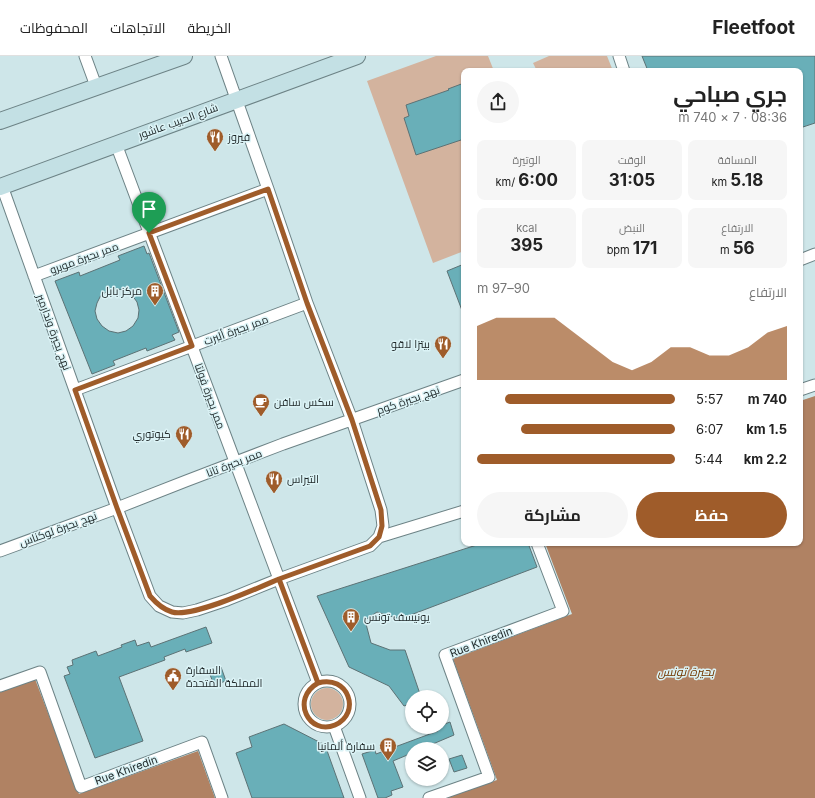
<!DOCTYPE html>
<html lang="ar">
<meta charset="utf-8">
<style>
:root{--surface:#fff;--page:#f6f6f6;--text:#222;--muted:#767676;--line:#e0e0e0;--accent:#9f5c2a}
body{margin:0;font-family:Inter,Cairo,sans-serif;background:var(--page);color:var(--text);direction:rtl;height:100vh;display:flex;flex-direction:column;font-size:15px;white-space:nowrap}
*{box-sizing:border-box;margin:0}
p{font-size:13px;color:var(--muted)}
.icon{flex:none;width:22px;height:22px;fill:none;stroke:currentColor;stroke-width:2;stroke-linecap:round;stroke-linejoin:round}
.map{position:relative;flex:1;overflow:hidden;direction:ltr}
.side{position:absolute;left:461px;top:12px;width:342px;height:478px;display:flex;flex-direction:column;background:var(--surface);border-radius:8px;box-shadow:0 1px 3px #0004;direction:rtl}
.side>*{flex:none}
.controls{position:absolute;left:405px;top:634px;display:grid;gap:8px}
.controls a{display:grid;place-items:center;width:44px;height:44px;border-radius:50%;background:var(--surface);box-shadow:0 1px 3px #0004;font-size:20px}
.pin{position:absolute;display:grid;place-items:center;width:34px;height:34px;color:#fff;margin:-41px -17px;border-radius:50% 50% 50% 0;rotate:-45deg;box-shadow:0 0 4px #0007}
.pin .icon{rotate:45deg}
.round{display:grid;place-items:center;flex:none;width:42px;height:42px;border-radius:21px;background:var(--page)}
.overview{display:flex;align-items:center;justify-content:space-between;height:68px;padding:0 16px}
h1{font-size:22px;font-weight:700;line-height:30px}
.metrics{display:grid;grid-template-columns:repeat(3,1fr);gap:6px;height:68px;padding:4px 16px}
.metrics div{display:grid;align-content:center;border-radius:8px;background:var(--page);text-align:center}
.metrics b{font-size:17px;font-weight:700}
.metrics small{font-size:11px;font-weight:400}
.metrics p{font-size:11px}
.chart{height:112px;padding:8px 16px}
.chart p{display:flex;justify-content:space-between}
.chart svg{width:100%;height:72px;margin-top:4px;fill:var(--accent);opacity:.7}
.action{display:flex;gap:8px;margin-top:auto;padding:8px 16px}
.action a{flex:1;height:46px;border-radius:24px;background:var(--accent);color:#fff;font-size:16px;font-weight:700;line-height:46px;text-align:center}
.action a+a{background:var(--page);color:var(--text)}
ul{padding:0 16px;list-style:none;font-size:13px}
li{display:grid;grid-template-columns:64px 48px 1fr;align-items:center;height:30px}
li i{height:10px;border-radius:5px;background:var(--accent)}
header{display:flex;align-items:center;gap:24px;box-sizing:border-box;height:56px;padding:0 20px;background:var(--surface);border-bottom:1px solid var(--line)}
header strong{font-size:19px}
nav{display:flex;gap:22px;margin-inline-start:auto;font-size:14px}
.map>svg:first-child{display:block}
.green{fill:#d3b39e}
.water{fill:#b08263}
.building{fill:#69afb8;stroke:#5c7275;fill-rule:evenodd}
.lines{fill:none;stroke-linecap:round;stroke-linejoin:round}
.street-casing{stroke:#6d8386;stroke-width:13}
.secondary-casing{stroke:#6d8386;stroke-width:18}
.street{stroke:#fff;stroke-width:11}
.secondary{stroke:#c3e0e4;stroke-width:16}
.route-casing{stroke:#fff;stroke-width:8}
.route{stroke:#9f5c2a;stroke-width:5}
.labels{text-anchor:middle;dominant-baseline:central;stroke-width:3;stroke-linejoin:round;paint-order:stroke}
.street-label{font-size:11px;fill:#1e2728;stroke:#dbf3f6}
.poi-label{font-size:11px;fill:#1e2728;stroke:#dbf3f6;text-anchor:start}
.water-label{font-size:12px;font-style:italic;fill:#733800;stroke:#dbf3f6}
</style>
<header>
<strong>Fleetfoot</strong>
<nav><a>الخريطة</a><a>الاتجاهات</a><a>المحفوظات</a></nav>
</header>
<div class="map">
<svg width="815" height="742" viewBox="0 0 815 742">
<rect width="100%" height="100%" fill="#cee6e9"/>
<path class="green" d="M436,0H488L494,15H464V195L433,207L367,25Z
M549,0H607L613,15H537L533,7Z
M311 648a16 16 0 1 1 32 0a16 16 0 1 1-32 0Z"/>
<path class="water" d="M815,340V742H447L497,724L453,603L572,558L545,487H800V345Z
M35,623L79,738L198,695L215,742H0V636Z"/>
<path class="building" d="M642,0H815V67L800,72V15H648Z
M464,27V83L416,99L404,62L409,60L406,49L449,34L448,33Z
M144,190L147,198L149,197L179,276L172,279L175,284L147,295L146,292L113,305L115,309L92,318L55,225L79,216L80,220L120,204L118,200ZM117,233L125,234L132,239L137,246L139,254L138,262L133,270L126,275L118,277L109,275L102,270L97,263L95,255L97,247L101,239L108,235Z
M464,208V257H463L447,215Z
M483,487H528L537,511L400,563L377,556L365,564L371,587L390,594H405L421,641H412V647L404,650L389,630L349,611L317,540Z
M206,571L212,587L186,596L185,593L164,601L165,604L119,621L143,685L95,702L64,620L70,618L67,611L73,609L72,604L96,595L98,600L122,591L121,589L135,584L137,590L149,586L151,591Z
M221,611L226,625L214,629L209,616Z
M450,666L454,679L421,693H412V697L393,705L403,731L391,735L392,739L385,742H378L362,698L375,694L376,698L438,675L437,671H442V669Z
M284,668L325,689L344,742H252L236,697L252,691L249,681Z
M462,699L467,712L454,716L449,703Z"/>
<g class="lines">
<g class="street-casing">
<path id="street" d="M85,0L96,30
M619,0L624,15
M116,88L318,627
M2,130L117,452L150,540L159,550L172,556L183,557L197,554L227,544L279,523L370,490L379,481L383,470L381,454L352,364L307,247L268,133L221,0
M800,204L815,198
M34,220L268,133
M75,334L307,247
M800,334L815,329
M379,481L464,455
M0,495L117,452L186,425L283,388L464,324
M304 648a23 23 0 1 1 46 0a23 23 0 1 1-46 0Z
M0,630L40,616L81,731L202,686L222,742
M334,670L360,742
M429,742L489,721L445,599L563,555L537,487"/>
</g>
<g class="secondary-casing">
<path id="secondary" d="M0,65L184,0
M0,131L357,0"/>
</g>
<use href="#street" class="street"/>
<use href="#secondary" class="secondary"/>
</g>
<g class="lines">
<g class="route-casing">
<path id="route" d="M149,177L192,290L75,334L117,452L150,540C156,547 162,553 172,556C192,562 258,532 279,523L318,627C348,618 362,657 335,669C309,680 290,643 318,627L279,523L370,490L379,481L382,470L381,454L352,364L307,247L268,133L149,177"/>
</g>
<use href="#route" class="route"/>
</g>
<defs>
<g id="restaurant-pin" transform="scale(0.9)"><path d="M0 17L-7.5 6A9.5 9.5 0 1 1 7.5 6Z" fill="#9f5c2a" stroke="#dbf3f6"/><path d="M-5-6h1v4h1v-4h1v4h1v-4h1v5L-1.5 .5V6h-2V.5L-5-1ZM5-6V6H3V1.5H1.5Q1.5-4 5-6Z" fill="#fff"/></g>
<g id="building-pin" transform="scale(0.9)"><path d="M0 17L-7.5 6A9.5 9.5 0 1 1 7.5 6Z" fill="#9f5c2a" stroke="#dbf3f6"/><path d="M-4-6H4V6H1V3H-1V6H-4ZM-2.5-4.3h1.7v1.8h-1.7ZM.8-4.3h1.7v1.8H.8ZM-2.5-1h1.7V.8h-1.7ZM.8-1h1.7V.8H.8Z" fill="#fff"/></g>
<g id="cafe-pin" transform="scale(0.9)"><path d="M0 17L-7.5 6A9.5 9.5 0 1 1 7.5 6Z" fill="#9f5c2a" stroke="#dbf3f6"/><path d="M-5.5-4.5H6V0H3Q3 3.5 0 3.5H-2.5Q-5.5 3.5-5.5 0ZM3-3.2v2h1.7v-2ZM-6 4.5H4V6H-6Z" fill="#fff"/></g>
<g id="civic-pin" transform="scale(0.9)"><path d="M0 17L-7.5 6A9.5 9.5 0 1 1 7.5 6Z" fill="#9f5c2a" stroke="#dbf3f6"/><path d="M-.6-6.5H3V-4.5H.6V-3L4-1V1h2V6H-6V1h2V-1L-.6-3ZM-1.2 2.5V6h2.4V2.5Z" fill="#fff"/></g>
</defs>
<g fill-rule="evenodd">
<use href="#restaurant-pin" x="215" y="81"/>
<use href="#building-pin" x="155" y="235"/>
<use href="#restaurant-pin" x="443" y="288"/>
<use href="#cafe-pin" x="261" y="346"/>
<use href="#restaurant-pin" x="184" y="378"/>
<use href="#restaurant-pin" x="274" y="423"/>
<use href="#building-pin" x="351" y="561"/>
<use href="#civic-pin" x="173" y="620"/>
<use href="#building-pin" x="388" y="690"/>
</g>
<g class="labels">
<g class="street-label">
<text transform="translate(178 65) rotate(-20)">شارع الحبيب عاشور</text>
<text transform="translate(84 202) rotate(-20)">ممر بحيرة مويرو</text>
<text transform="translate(236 274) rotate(-20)">ممر بحيرة ألبرت</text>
<text transform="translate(54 276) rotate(70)">نهج بحيرة وندارمير</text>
<text transform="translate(210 340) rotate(70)">ممر بحيرة فولتا</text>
<text transform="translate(408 344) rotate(-19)">نهج بحيرة كوم</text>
<text transform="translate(234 407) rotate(-21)">ممر بحيرة تانا</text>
<text transform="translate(58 473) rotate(-20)">نهج بحيرة لوكناس</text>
<text transform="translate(481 586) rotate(-21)">Rue Khiredin</text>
<text transform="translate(126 714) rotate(-20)">Rue Khiredin</text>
</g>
<g class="poi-label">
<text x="228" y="81">فيروز</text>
<text x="142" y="235" text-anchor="end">مركز بابل</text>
<text x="430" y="288" text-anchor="end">بيتزا لاقو</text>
<text x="274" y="346">سكس سافن</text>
<text x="171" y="378" text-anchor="end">كيوتوري</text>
<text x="287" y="423">التيراس</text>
<text x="364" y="561">يونيسف تونس</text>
<text x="186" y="614">السفارة<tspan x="186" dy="13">المملكة المتحدة</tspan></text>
<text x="375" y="690" text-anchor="end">سفارة ألمانيا</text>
</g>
<g class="water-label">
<text x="686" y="615">بحيرة تونس</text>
</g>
</g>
</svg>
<div class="controls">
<a><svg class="icon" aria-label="locate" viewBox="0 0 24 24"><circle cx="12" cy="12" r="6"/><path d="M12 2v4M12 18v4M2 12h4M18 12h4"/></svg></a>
<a><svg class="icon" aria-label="layers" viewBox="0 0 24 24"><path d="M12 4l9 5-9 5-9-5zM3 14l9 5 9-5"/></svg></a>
</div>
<div class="pin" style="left:149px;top:177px;background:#1e9e55"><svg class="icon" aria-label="arrive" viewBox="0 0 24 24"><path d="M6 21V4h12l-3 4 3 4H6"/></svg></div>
<section class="side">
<div class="overview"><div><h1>جري صباحي</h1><p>08:36 · 7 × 740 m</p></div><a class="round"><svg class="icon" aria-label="share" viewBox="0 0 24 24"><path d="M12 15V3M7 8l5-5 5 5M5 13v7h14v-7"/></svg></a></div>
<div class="metrics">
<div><p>المسافة</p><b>5.18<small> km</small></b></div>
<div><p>الوقت</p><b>31:05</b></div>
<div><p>الوتيرة</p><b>6:00<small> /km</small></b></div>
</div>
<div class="metrics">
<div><p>الارتفاع</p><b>56<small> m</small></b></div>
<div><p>النبض</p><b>171<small> bpm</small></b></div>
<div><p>kcal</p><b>395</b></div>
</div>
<div class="chart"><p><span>الارتفاع</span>90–97 m</p>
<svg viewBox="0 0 160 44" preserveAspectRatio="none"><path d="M0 44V11L10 6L20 6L30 6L40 6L50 15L60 24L70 33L80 38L90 33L100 24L110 24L120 29L130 29L140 24L150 15L160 11V44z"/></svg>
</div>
<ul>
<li><b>740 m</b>5:57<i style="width:86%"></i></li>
<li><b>1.5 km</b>6:07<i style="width:78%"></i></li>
<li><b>2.2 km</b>5:44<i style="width:100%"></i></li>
</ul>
<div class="action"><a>حفظ</a><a>مشاركة</a></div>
</section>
</div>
